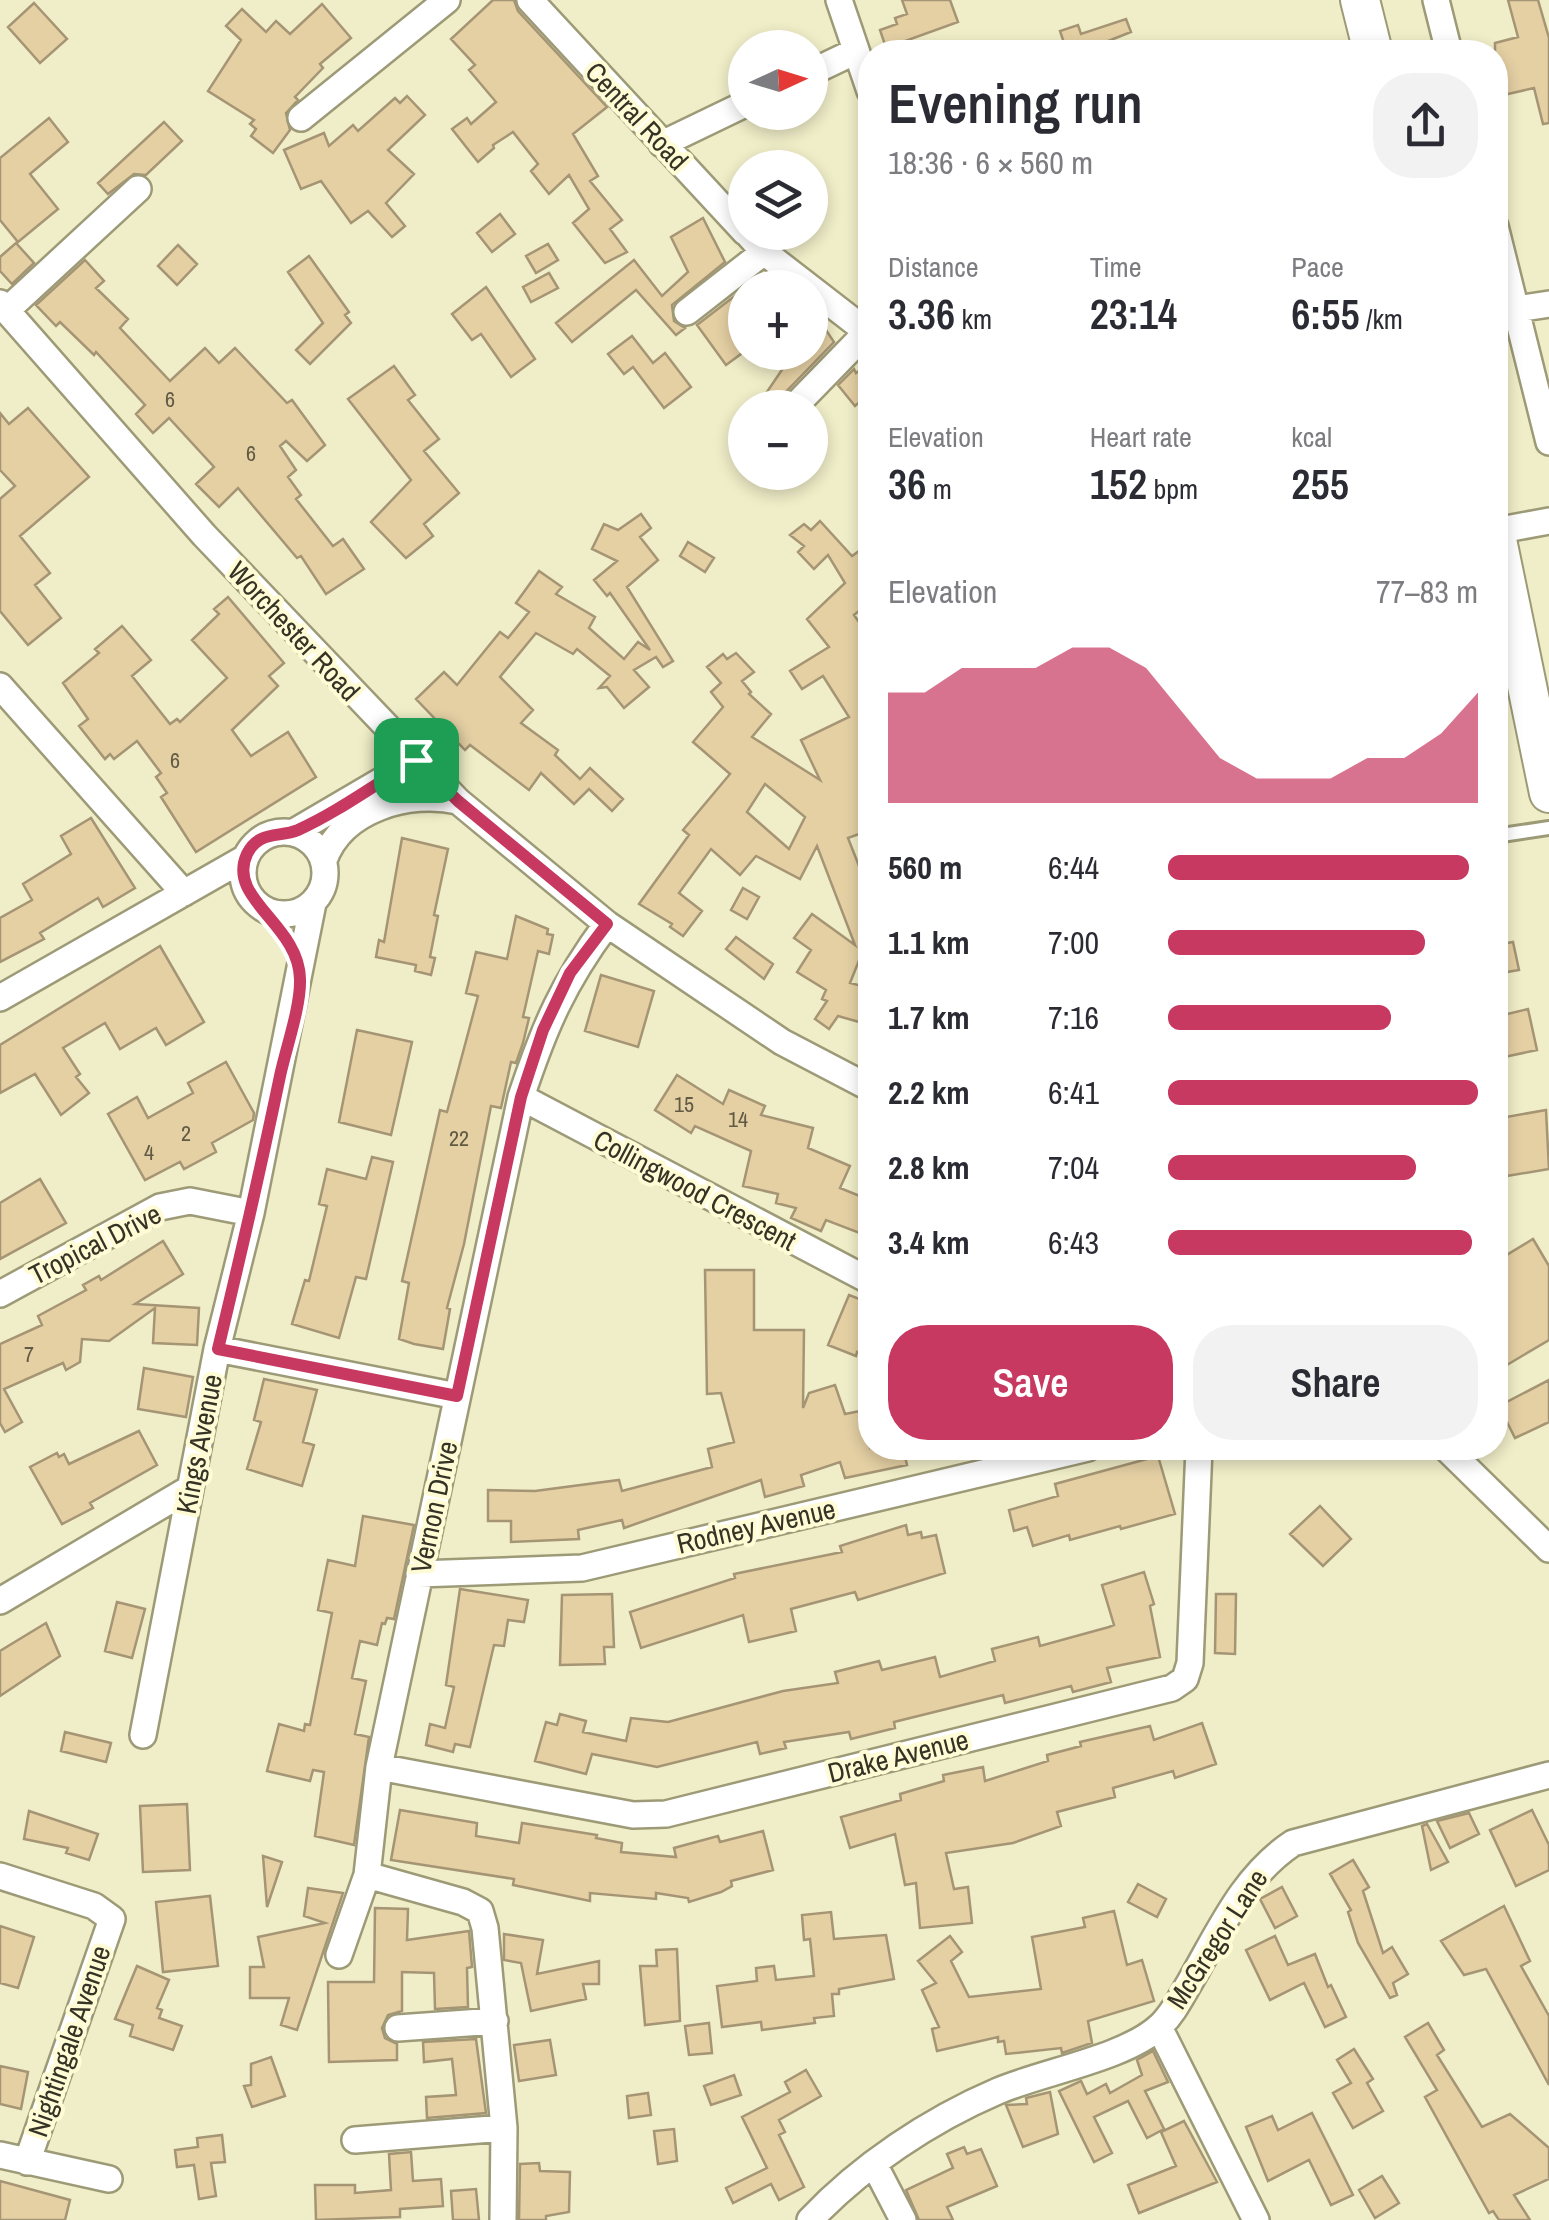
<!DOCTYPE html>
<meta charset="utf-8">
<style>
:root{--surface:#fff;--page:#f2f2f3;--text:#2b2b33;--muted:#7c7c81;--accent:#c73961}
body{margin:0;font-family:"Archivo Narrow",sans-serif;background:var(--page);color:var(--text);height:100vh;display:flex;flex-direction:column;font-size:38px;white-space:nowrap}
*{box-sizing:border-box;margin:0}
p{font-size:32px;color:var(--muted)}
.icon{flex:none;width:55px;height:55px;fill:none;stroke:currentColor;stroke-width:2;stroke-linecap:round;stroke-linejoin:round}
.map{position:relative;flex:1;overflow:hidden}
.side{position:absolute;left:858px;top:40px;width:650px;height:1420px;display:flex;flex-direction:column;background:var(--surface);border-radius:40px;box-shadow:0 5px 15px #0003}
.side>*{flex:none}
.needle{width:65px;rotate:86deg}
.controls{position:absolute;left:728px;top:30px;display:grid;gap:20px}
.controls a{display:grid;place-items:center;width:100px;height:100px;border-radius:50%;background:var(--surface);box-shadow:0 5px 15px #0003;font-size:50px}
.pin{position:absolute;display:grid;place-items:center;width:85px;height:85px;color:#fff;margin:-42px;border-radius:20px;box-shadow:0 5px 15px #0006}
.round{display:grid;place-items:center;flex:none;width:105px;height:105px;border-radius:40px;background:var(--page)}
.summary{display:flex;align-items:center;justify-content:space-between;height:170px;padding:0 30px}
h1{font-size:55px;font-weight:600;line-height:75px}
.figures{display:grid;grid-template-columns:repeat(3,1fr);gap:15px;height:170px;padding:10px 30px}
.figures div{display:grid;align-content:center}
.figures b{font-size:42px;font-weight:600}
.figures small{font-size:28px;font-weight:400}
.figures p{font-size:28px}
.chart{height:280px;padding:20px 30px}
.chart p{display:flex;justify-content:space-between}
.chart svg{width:100%;height:180px;margin-top:10px;fill:var(--accent);opacity:.7}
.primary-button{display:flex;gap:20px;margin-top:auto;padding:20px 30px}
.primary-button a{flex:1;height:115px;border-radius:40px;background:var(--accent);color:#fff;font-size:40px;font-weight:600;line-height:115px;text-align:center}
.primary-button a+a{background:var(--page);color:var(--text)}
ul{padding:0 30px;list-style:none;font-size:32px}
li{display:grid;grid-template-columns:160px 120px 1fr;align-items:center;height:75px}
li i{height:25px;border-radius:12px;background:var(--accent)}
.map>svg:first-child{display:block}
.building{fill:#e5d0a4;stroke:#a59574;stroke-width:2.5;fill-rule:evenodd}
.lines{fill:none;stroke-linecap:round;stroke-linejoin:round}
.service-casing{stroke:#9d9a77;stroke-width:18}
.minor-casing{stroke:#9d9a77;stroke-width:30}
.primary-casing{stroke:#9d9a77;stroke-width:42}
.service{stroke:#fff;stroke-width:12}
.minor{stroke:#fff;stroke-width:25}
.primary{stroke:#fff;stroke-width:38}
.route-casing{stroke:#fff;stroke-width:20}
.route{stroke:#c73961;stroke-width:12}
.labels{text-anchor:middle;dominant-baseline:central;stroke-width:8;stroke-linejoin:round;paint-order:stroke}
.number-label{font-size:22px;fill:#615a45}
.street-label{font-size:28px;fill:#353325;stroke:#fefbd5}
</style>
<div class="map">
<svg width="1549" height="2220" viewBox="0 0 1549 2220">
<rect width="100%" height="100%" fill="#f0eec8"/>
<path class="building" d="M493,0H514L518,11L607,107L573,134L598,176L590,181L622,220L610,229L627,252L605,263L573,223L589,209L569,175L549,194L531,171L538,164L513,132L493,145L494,148L478,162L452,129L467,118L471,124L496,102L469,70L475,65L451,39Z
M902,0H950L958,22L886,48L880,30L897,24L895,18L907,14Z
M1508,0H1538L1549,38V123L1543,124L1534,88L1495,97V43L1518,37Z
M34,3L67,39L40,63L8,27Z
M322,4L351,38L320,64L323,68L295,97L298,100L286,113L290,130L273,153L251,136L256,129L250,124L254,120L208,91L241,40L226,26L242,9L266,32L276,21L290,34Z
M1126,19L1131,32L1093,47L1095,52H1067L1060,31L1078,25L1081,34Z
M407,96L425,115L388,150L414,174L386,203L405,226L392,237L368,211L351,223L321,181L301,189L284,150L324,133L329,146L353,125L358,131L395,98L400,103Z
M49,118L68,142L30,174L58,209L18,242L0,220V158Z
M164,122L182,141L146,175L134,174L108,194L98,183Z
M500,214L515,234L492,252L477,233Z
M703,218L725,262L672,305L674,321L685,328L676,335L636,290L572,342L556,323L634,260L662,296L688,272L671,237Z
M16,243L34,263L12,284L0,271V257Z
M548,244L558,260L536,273L526,256Z
M178,245L197,264L177,285L158,266Z
M309,256L349,312L345,315L351,323L310,364L296,350L323,323L288,272Z
M85,260L104,281L96,288L128,319L120,328L170,381L205,348L219,363L235,348L287,403L292,400L325,445L307,461L286,441L280,446L296,470L288,477L301,495L296,499L333,546L343,539L364,569L326,594L301,556L297,558L238,488L219,507L196,484L214,467L169,418L153,433L136,414L145,405L96,352L94,355L60,322L56,326L36,305Z
M549,273L558,288L531,302L523,287Z
M486,287L535,359L511,377L481,334L472,340L452,314Z
M736,295L745,307V351L726,365L697,325Z
M824,327L834,342L781,397L777,408H756L794,352H810V338Z
M632,336L653,363L665,353L691,387L664,408L633,367L624,374L608,354Z
M394,366L415,395L408,400L439,439L424,451L459,493L424,524L433,536L406,558L371,522L411,480L348,399Z
M854,369L856,373L860,370L870,383V393L855,406L838,385Z
M28,408L89,477L20,536L50,573L35,585L61,618L28,645L0,611V499L15,486L0,470V413L9,424Z
M641,514L651,528L640,537L658,560L627,587L673,661L663,667L656,657L634,670L649,687L624,708L607,687L599,688L610,676L577,649L573,654L536,633L500,677L533,710L521,723L558,750L555,755L580,779L590,768L623,799L612,811L589,789L574,804L541,773L529,790L470,745L465,750L416,699L444,672L457,685L500,632L508,638L529,612L516,603L539,571L562,587L556,594L595,617L589,628L624,659L638,642L650,650L610,593L607,596L594,580L617,561L592,549L604,524L618,530Z
M820,521L852,556L870,543V602L854,615L870,638V830L848,838L870,894V980L860,958L850,983L870,988V1025L838,1016L829,1029L815,1019L827,1001L822,999L826,990L797,972L811,950L794,938L812,914L855,945L817,846L800,879L756,856L740,875L711,849L679,893L702,911L683,936L670,927L672,924L639,904L689,835L683,830L730,774L693,742L723,707L711,692L721,683L707,667L723,654L727,659L736,653L754,672L742,681L751,692L749,694L771,714L752,737L820,780L801,740L849,717L823,676L802,689L790,671L829,647L807,619L845,583L828,555L814,569L798,552L804,546L790,535L804,524L811,530ZM765,784L805,817L789,849L747,812Z
M688,542L714,558L705,572L680,556Z
M228,597L284,663L269,676L278,686L232,730L251,756L288,732L316,777L196,852L161,797L167,793L156,777L161,773L137,741L114,759L110,754L105,759L79,726L88,719L63,683L99,653L95,649L122,626L151,660L132,676L170,724L177,719L180,722L227,678L192,640L219,614L214,609Z
M91,818L135,888L103,907L98,898L40,933L44,939L0,962V918L32,900L23,884L71,854L61,836Z
M402,838L448,849L434,915L438,916L430,957L435,958L431,975L415,971L416,965L376,957L379,940L384,942Z
M743,888L759,897L747,919L731,910Z
M516,916L548,929L547,934L553,935L549,954L538,951L523,1017L529,1018L523,1043L516,1063L511,1062L501,1108L491,1106L464,1244L447,1308L450,1309L443,1349L414,1344L399,1339L409,1283L402,1281L440,1110L447,1112L478,996L466,993L476,952L507,959Z
M736,937L773,964L764,979L726,949Z
M1513,942L1519,970L1501,973L1495,945Z
M160,946L204,1022L166,1045L156,1028L120,1049L105,1023L63,1048L80,1074L76,1077L89,1093L61,1115L35,1074L0,1093V1045Z
M601,975L654,991L638,1047L585,1031Z
M1528,1009L1537,1050L1495,1059V1017Z
M357,1030L412,1042L391,1135L339,1122Z
M226,1062L254,1113L253,1120L212,1143L216,1152L184,1169L180,1162L145,1180L108,1114L137,1097L148,1118L193,1093L188,1083Z
M677,1075L723,1104L729,1090L765,1106L761,1115L813,1128L808,1148L850,1166L840,1188L870,1200V1237L826,1220L821,1231L791,1218L796,1208L776,1203L778,1194L743,1186L751,1151L695,1126L691,1133L655,1110Z
M1546,1110L1549,1169L1495,1178V1119Z
M372,1157L393,1162L366,1279L356,1277L339,1338L292,1324L305,1280L309,1281L327,1206L319,1204L327,1169L366,1179Z
M40,1179L66,1223L0,1259V1203Z
M1533,1239L1549,1266V1340L1495,1372V1262Z
M163,1241L183,1274L135,1304L199,1308L197,1345L153,1343L155,1308L109,1341L82,1339L80,1362L66,1370L63,1363L4,1389L22,1422L5,1432L0,1423V1344L42,1325L38,1316L86,1290L83,1285L99,1276L101,1280Z
M705,1270H754V1330H804L803,1408L809,1393L835,1385L845,1414L870,1409V1448H903L907,1465L845,1478L840,1462L801,1475L804,1486L765,1497L761,1480L624,1528L622,1520L578,1530L579,1539L511,1542V1521H488V1490L535,1491L619,1480L622,1491L712,1467L708,1449L734,1442L721,1393L707,1394Z
M849,1295L870,1303V1357L857,1352L856,1356L828,1345Z
M144,1368L193,1377L186,1417L138,1409Z
M264,1379L317,1390L303,1442L314,1445L302,1486L247,1469L261,1422L254,1420Z
M1549,1380V1422L1515,1438L1499,1406Z
M139,1431L157,1465L90,1503L93,1508L62,1524L30,1467L57,1453L59,1457L64,1454L69,1464Z
M1158,1456L1175,1514L1121,1529L1120,1526L1070,1540L1069,1535L1033,1546L1027,1527L1014,1531L1009,1510L1058,1496L1055,1484Z
M1320,1506L1351,1539L1323,1566L1290,1534Z
M363,1516L414,1525L394,1619L387,1618L385,1624L382,1623L377,1645L360,1641L352,1678L366,1681L355,1734L369,1737L354,1845L315,1836L324,1772L313,1770L310,1781L267,1771L279,1724L304,1731L305,1724L310,1725L332,1613L318,1610L328,1560L355,1566Z
M906,1525L908,1535L921,1532L922,1538L936,1535L945,1573L858,1600L855,1592L791,1609L796,1631L749,1642L743,1615L641,1648L630,1612L735,1578L734,1574L842,1552L840,1546Z
M1144,1572L1154,1604L1150,1606L1160,1657L1107,1668L1111,1682L1073,1692L1071,1686L1005,1703L1003,1695L894,1722L895,1728L851,1739L849,1732L784,1742L786,1748L760,1754L757,1742L657,1767L592,1754L586,1774L535,1761L546,1722L557,1725L560,1714L586,1721L583,1732L626,1741L631,1718L668,1722L783,1691L838,1683L835,1672L879,1661L882,1670L935,1657L940,1677L995,1661L992,1649L1038,1637L1040,1646L1109,1627L1114,1625L1102,1585Z
M460,1589L528,1600L524,1622L508,1620L504,1646L494,1645L470,1747L455,1744L453,1752L426,1745L430,1724L445,1728L454,1687L446,1685Z
M612,1594L614,1647H604L605,1664L560,1665L562,1595Z
M1216,1594H1236L1235,1654L1215,1653Z
M117,1602L145,1609L132,1658L105,1651Z
M46,1623L60,1656L0,1696V1651Z
M1202,1723L1216,1764L1175,1778L1173,1771L1113,1788L1115,1797L1057,1812L1061,1826L1013,1843L946,1853L954,1889L968,1887L972,1923L920,1928L916,1883L905,1885L895,1834L850,1848L841,1817L901,1800L900,1794L944,1781L943,1775L983,1767L985,1781L1048,1761L1047,1755L1081,1746L1080,1742L1150,1726L1154,1740Z
M65,1732L111,1743L106,1762L61,1751Z
M187,1804L190,1870L143,1872L140,1806Z
M400,1810L477,1823L476,1836L519,1843L522,1823L597,1835L596,1838L622,1843L621,1852L676,1857L674,1848L718,1836L720,1842L763,1831L773,1870L731,1881L732,1886L721,1892L689,1902L688,1898L656,1893V1899L590,1893V1901L513,1885L514,1879L391,1860Z
M1532,1810L1549,1845V1870L1516,1886L1490,1830Z
M29,1811L98,1834L89,1860L66,1853L68,1848L24,1839Z
M1469,1813L1479,1834L1450,1848L1437,1821Z
M1427,1824L1448,1862L1431,1870L1422,1826Z
M263,1856L282,1862L267,1907Z
M1353,1860L1369,1887L1363,1891L1383,1953L1392,1947L1408,1974L1393,1983L1397,1995L1390,1998L1358,1943L1348,1912L1351,1910L1330,1874Z
M1138,1884L1166,1899L1157,1917L1128,1902Z
M1282,1887L1297,1916L1275,1928L1260,1899Z
M308,1888L343,1893L297,2030L281,2025L289,1998H250V1967H264L258,1937L325,1923L304,1916Z
M210,1896L218,1966L163,1972L156,1902Z
M1504,1906L1530,1961L1521,1966L1549,2016V2085L1486,1969L1464,1975L1441,1941Z
M375,1908L408,1909L407,1940L469,1931L472,1967L467,1968L468,2007L435,2009L434,1973L402,1972V2011L388,2015L382,2028L385,2038L397,2044V2060L329,2062L328,1982H374Z
M1114,1911L1127,1965L1142,1960L1154,2001L1088,2021L1092,2043L1062,2053L1061,2048L1006,2054L1004,2041L998,2042V2037L937,2051L932,2029L939,2027L922,1990L936,1983L918,1961L950,1936L962,1952L951,1961L969,1997L1041,1989L1032,1937L1085,1927L1083,1918Z
M831,1912L834,1939L886,1935L894,1979L839,1989V1994H832L834,2016L814,2018L815,2023L762,2030L761,2022L722,2027L717,1986L757,1981L756,1968L774,1966L776,1980L814,1976L810,1939L804,1940L802,1915Z
M0,1926L34,1937L18,1988L0,1983Z
M504,1934L543,1940L537,1974L599,1961V1984H583L586,1999L531,2011L521,1963L504,1960Z
M1275,1936L1288,1965L1315,1954L1328,1987L1331,1985L1346,2017L1325,2027L1304,1983L1270,2000L1246,1950Z
M677,1949L680,2021L645,2025L640,1966H657L656,1950Z
M137,1966L169,1980L157,2008L162,2010L159,2018L182,2026L173,2050L130,2036L133,2025L115,2019Z
M709,2023L712,2053L689,2055L685,2026Z
M1428,2023L1444,2050L1437,2055L1482,2127L1510,2114L1549,2148V2179L1514,2195L1530,2220H1499L1493,2211L1489,2213L1425,2097L1437,2090L1405,2037Z
M476,2039L486,2113L427,2118L426,2097L456,2095L452,2059L424,2062L423,2042Z
M550,2040L556,2075L519,2081L514,2045Z
M1354,2049L1373,2079L1367,2083L1383,2111L1353,2128L1333,2093L1351,2083L1337,2060Z
M1153,2051L1168,2082L1145,2091L1164,2129L1147,2138L1128,2101L1094,2117L1112,2153L1094,2162L1059,2091L1081,2081L1087,2094L1106,2084L1110,2093L1142,2075L1137,2060Z
M271,2057L285,2096L252,2107L244,2086L251,2085V2064Z
M0,2066L28,2072L21,2109L0,2104Z
M806,2070L821,2096L779,2120L785,2132L779,2135L804,2187L779,2200L771,2184L733,2203L726,2188L767,2168L742,2117L790,2092L785,2082Z
M734,2075L741,2095L711,2105L704,2086Z
M1050,2092L1058,2134L1023,2147L1006,2105L1027,2104L1026,2098Z
M648,2093L651,2115L629,2118L627,2096Z
M1312,2113L1353,2195L1331,2205L1309,2160L1268,2181L1246,2127L1272,2116L1278,2130Z
M1184,2121L1217,2182L1139,2213L1128,2185L1176,2166L1161,2132Z
M674,2129L677,2161L658,2164L654,2131Z
M222,2135L225,2162L211,2163L216,2196L199,2199L194,2165L177,2167L175,2150L198,2147L197,2138Z
M964,2147L967,2154L981,2149L997,2186L947,2207L953,2220H919L906,2190L953,2168L947,2154Z
M411,2152L413,2181L441,2179L443,2206L400,2209V2217L316,2220L315,2185H355V2193L391,2190L389,2154Z
M539,2163L540,2171L570,2172L569,2212L546,2216V2220H519L520,2164Z
M1382,2176L1399,2203L1375,2218L1359,2190Z
M0,2181L70,2200L65,2220H0Z
M476,2189L479,2220H453L451,2191Z"/>
<g class="lines">
<g class="service-casing">
<path id="service" d="M1495,836L1549,828"/>
</g>
<g class="minor-casing">
<path id="minor" d="M530,0L745,232
M839,0L870,91
M1436,0L1449,52
M810,73L856,51
M301,118L447,0
M662,144L745,104
M1495,226L1549,442
M746,232L764,252L870,334
M0,303L204,535L458,801L607,924L782,1042L870,1088
M1517,309L1549,304
M7,310L138,189
M687,312L764,252
M793,408L868,331
M1495,531L1549,521
M0,686L184,893
M243 873a41 41 0 1 1 82 0a41 41 0 1 1-82 0Z
M294,832L415,761
M324,860C342,809 409,790 458,801
M0,998L245,858
M521,1097L870,1281
M0,1294L160,1207L190,1201L251,1213
M217,1349L457,1396
M1446,1448L1549,1549
M419,1574L582,1568L1088,1448
M0,1601L189,1489
M143,1735L217,1349L251,1213L313,903
M379,1767L633,1815L666,1814L1172,1688L1185,1679L1190,1663L1199,1448
M367,1875L463,1902L480,1911L485,1928L504,2128L503,2220
M0,1876L94,1906L112,1919L27,2162
M339,1955L367,1875L379,1767L521,1097C544,1028 563,983 607,924
M1159,2027L1256,2220
M398,2028L495,2021
M355,2140L504,2128
M0,2155L109,2179
M874,2164L903,2220
M810,2220C861,2166 930,2120 998,2091C1042,2072 1126,2058 1160,2026C1173,2014 1181,1997 1190,1982C1219,1932 1243,1876 1293,1843L1549,1775"/>
</g>
<g class="primary-casing">
<path id="primary" d="M1360,0L1373,52
M1495,530L1549,793"/>
</g>
<use href="#service" class="service"/>
<use href="#minor" class="minor"/>
<use href="#primary" class="primary"/>
</g>
<g class="lines">
<g class="route-casing">
<path id="route" d="M416,760L458,801L607,924L570,973L543,1030L521,1097L457,1396L218,1349C240,1258 261,1167 280,1076C286,1048 301,1006 300,979C299,924 226,899 247,854C259,830 279,838 298,830C338,812 377,783 416,760Z"/>
</g>
<use href="#route" class="route"/>
</g>
<g class="labels">
<g class="number-label">
<text x="170" y="399">6</text>
<text x="251" y="453">6</text>
<text x="175" y="760">6</text>
<text x="684" y="1104">15</text>
<text x="738" y="1119">14</text>
<text x="186" y="1133">2</text>
<text x="459" y="1138">22</text>
<text x="149" y="1152">4</text>
<text x="29" y="1354">7</text>
</g>
<g class="street-label">
<text transform="translate(637 116) rotate(47)">Central Road</text>
<text transform="translate(294 631) rotate(47)">Worchester Road</text>
<text transform="translate(695 1190) rotate(28)">Collingwood Crescent</text>
<text transform="translate(95 1244) rotate(-27)">Tropical Drive</text>
<text transform="translate(199 1444) rotate(-79)">Kings Avenue</text>
<text transform="translate(434 1507) rotate(-78)">Vernon Drive</text>
<text transform="translate(756 1526) rotate(-13)">Rodney Avenue</text>
<text transform="translate(898 1756) rotate(-14)">Drake Avenue</text>
<text transform="translate(1217 1939) rotate(-57)">McGregor Lane</text>
<text transform="translate(69 2041) rotate(-71)">Nightingale Avenue</text>
</g>
</g>
</svg>
<div class="controls">
<a><svg class="needle" viewBox="-14 -14 28 28"><path d="M0-13l5 13h-10z" fill="#e53935"/><path d="M0 13l5-13h-10z" fill="#7c7c81"/></svg></a>
<a><svg class="icon" aria-label="layers" viewBox="0 0 24 24"><path d="M12 4l9 5-9 5-9-5zM3 14l9 5 9-5"/></svg></a>
<a>+</a>
<a>−</a>
</div>
<div class="pin" style="left:416px;top:760px;background:#1e9e55"><svg class="icon" aria-label="arrive" viewBox="0 0 24 24"><path d="M6 21V4h12l-3 4 3 4H6"/></svg></div>
<section class="side">
<div class="summary"><div><h1>Evening run</h1><p>18:36 · 6 × 560 m</p></div><a class="round"><svg class="icon" aria-label="share" viewBox="0 0 24 24"><path d="M12 15V3M7 8l5-5 5 5M5 13v7h14v-7"/></svg></a></div>
<div class="figures">
<div><p>Distance</p><b>3.36<small> km</small></b></div>
<div><p>Time</p><b>23:14</b></div>
<div><p>Pace</p><b>6:55<small> /km</small></b></div>
</div>
<div class="figures">
<div><p>Elevation</p><b>36<small> m</small></b></div>
<div><p>Heart rate</p><b>152<small> bpm</small></b></div>
<div><p>kcal</p><b>255</b></div>
</div>
<div class="chart"><p><span>Elevation</span>77–83 m</p>
<svg viewBox="0 0 160 44" preserveAspectRatio="none"><path d="M0 44V17L10 17L20 11L30 11L40 11L50 6L60 6L70 11L80 22L90 33L100 38L110 38L120 38L130 33L140 33L150 27L160 17V44z"/></svg>
</div>
<ul>
<li><b>560 m</b>6:44<i style="width:97%"></i></li>
<li><b>1.1 km</b>7:00<i style="width:83%"></i></li>
<li><b>1.7 km</b>7:16<i style="width:72%"></i></li>
<li><b>2.2 km</b>6:41<i style="width:100%"></i></li>
<li><b>2.8 km</b>7:04<i style="width:80%"></i></li>
<li><b>3.4 km</b>6:43<i style="width:98%"></i></li>
</ul>
<div class="primary-button"><a>Save</a><a>Share</a></div>
</section>
</div>
